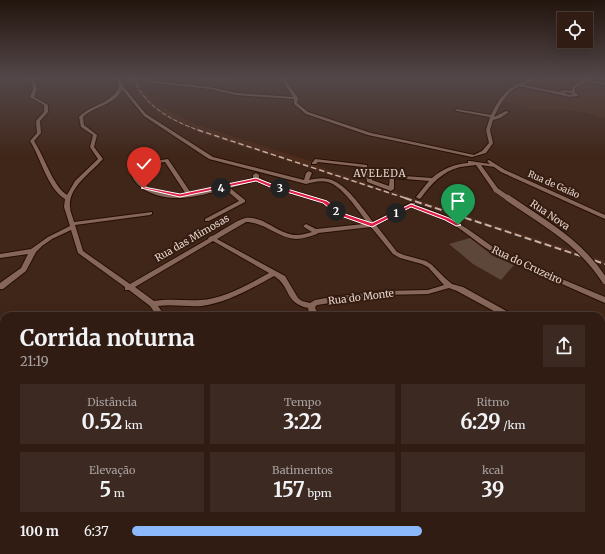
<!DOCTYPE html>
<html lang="pt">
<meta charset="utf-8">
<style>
:root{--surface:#301c13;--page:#3c2921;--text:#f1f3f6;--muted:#a8a1a0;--line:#4b3a33;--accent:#8cb9fc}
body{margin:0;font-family:Merriweather,serif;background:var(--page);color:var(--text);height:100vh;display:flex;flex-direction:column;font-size:15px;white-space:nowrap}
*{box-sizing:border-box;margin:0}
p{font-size:13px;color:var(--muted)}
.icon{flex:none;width:22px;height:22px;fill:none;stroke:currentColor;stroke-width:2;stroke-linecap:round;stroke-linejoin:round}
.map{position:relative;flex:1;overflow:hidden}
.sheet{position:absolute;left:0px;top:312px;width:605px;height:242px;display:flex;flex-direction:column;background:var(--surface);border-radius:12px 12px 0 0;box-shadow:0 4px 16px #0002,0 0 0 1px var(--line)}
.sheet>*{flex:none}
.buttons{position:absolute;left:557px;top:12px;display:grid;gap:8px}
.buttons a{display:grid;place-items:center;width:36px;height:36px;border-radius:0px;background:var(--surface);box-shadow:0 4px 16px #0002,0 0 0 1px var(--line);font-size:20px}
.pin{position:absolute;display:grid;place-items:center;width:34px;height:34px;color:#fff;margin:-41px -17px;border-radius:50% 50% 50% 0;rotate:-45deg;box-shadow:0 0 4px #0007}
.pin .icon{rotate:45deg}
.km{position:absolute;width:20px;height:20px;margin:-10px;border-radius:50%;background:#222;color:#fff;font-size:11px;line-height:20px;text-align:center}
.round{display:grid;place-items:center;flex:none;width:42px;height:42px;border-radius:0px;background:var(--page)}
.overview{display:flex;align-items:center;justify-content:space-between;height:68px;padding:0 20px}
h1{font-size:22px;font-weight:700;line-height:30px}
.stats{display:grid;grid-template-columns:repeat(3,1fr);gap:6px;height:68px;padding:4px 20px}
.stats div{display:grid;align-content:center;border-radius:0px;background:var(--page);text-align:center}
.stats b{font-size:20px;font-weight:700}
.stats small{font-size:11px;font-weight:400}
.stats p{font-size:11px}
ul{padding:0 20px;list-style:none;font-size:13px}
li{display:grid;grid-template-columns:64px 48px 1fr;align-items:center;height:30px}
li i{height:10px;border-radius:5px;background:var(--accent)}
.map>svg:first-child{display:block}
.built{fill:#4d2c1c}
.green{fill:#5d463a}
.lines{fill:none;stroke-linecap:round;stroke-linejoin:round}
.minor-casing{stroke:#260e04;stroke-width:2}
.minor{fill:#856658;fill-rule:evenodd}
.rail-far2{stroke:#c5b1a8;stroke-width:1;stroke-dasharray:4.5 2;stroke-linecap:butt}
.rail-far1{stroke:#c5b1a8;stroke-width:1.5;stroke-dasharray:5.5 3;stroke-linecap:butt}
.rail{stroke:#c5b1a8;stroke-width:2;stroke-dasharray:7 3.5;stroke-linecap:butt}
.minor-bridge-far2-casing{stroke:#260e04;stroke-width:4.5;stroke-linecap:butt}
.minor-bridge-far1-casing{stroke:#260e04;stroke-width:6;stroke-linecap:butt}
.minor-bridge-casing{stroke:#260e04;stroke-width:8;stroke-linecap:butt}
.minor-bridge-far2{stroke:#856658;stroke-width:3.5}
.minor-bridge-far1{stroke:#856658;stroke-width:5}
.minor-bridge{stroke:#856658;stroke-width:6}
.route{fill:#e11d48;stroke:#fff}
.labels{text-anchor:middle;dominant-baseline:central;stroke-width:4;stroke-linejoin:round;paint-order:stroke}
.far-street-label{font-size:9px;fill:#e6d4cc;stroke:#351c10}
.far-quarter-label{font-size:10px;letter-spacing:1px;fill:#e6d4cc;stroke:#351c10}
.street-label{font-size:10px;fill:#e6d4cc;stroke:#351c10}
</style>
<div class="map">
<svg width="605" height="554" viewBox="0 0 605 554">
<rect width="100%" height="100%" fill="#402619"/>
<path class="built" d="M132,78H138L142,89L156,104L197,125L319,164L317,166L420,201L605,261V265L542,243L200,133L167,118L151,108L153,107L138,94Z
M208,78H239L212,88L181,85Z
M538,78H605V118L580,111L534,110L503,101L508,93L518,86Z"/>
<path class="green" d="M470,238L493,256L514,265L501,280L473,264L449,244Z
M601,494L605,522V554H468L467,550H601Z
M0,523H4V550H130L129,554H0Z
M290,550H350V554H287Z"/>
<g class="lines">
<g class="minor-casing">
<path id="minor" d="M30,78H34L37,89L34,97L48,105V112L40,121L41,133L34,141C44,156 53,186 67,195L75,181L98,159L90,147L93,135L81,127L79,117C91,104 113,104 119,86L116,78H120L123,86L146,114L213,157L304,180L306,173L309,171L312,173L309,180C317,178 327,177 334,181C349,188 363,209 373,222L411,203H415V205C431,210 447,216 461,225C477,234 491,247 507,256L605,297V303L503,258C486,250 472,237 457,227C443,218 427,212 411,207L376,225L397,252L404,255L426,261L432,265L446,279L452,284L463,287L512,314L513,316H503L457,291L449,288L428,294L384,295L317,305L315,307L316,310L322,316H313L309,313L308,308C284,303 291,286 274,276C252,288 227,303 202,306C187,307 173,304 158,306L165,316H157L150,306L129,290H125V287L78,253L71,230L52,239L42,246L36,252L26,271L3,289H0V283L21,268L28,254L0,258V254L31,249L48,237L70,226L64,207L65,199C47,188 41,158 30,141L37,133L36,121L44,112V105L30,97L33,89ZM122,89L144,116L209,159L306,184C313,182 321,180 328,182C342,186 358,210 366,221L342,213L327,201L274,185L259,178V175L256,173L253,175V178L217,188L191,193L168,159L136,164L130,168C132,191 161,199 181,198C196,197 211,193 225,189L239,201L205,219V221H209L245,202V200L230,188L256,181L270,187L323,203L338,215L364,224L316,229L306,224L303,226L304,227L312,232C307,233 302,235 297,235C278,235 264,215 245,218C237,220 220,232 212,236L209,237L208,239L130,284L83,251L75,225L150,215L152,214V212L74,222C73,217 70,212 70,207C68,187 92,172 103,159L94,147L97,135L84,125L83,117C94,106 116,105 122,89ZM165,162L186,194C168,195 137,191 135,168L137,166ZM246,222C264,222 278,238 296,239C303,239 311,236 317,234L318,233L371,227L393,254L400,258L422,264L428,267L444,285L428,290L384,291L331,297L315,300L310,303L302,301L298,298L285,276L217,239ZM213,241L269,273C249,284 223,299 200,300C185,301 170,298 154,301L135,287Z
M144,78H148L153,81L210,87L236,93L293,97L282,80L283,78H287L286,80L298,98L297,103L308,112L371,133L474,155L482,151L489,143L486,130L490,117L457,111L455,110L456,109L491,115C499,99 505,89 521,83C527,81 531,78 537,78L523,85L560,92L564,90L572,91V87L583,81V79L592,78L589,80L605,83V85L586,81L575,88V93L578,94V96L570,97L519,86C506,93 500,104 494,117L506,111L509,112L500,118L493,120L490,130L493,143L486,153L472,157L368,135L306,114L294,104V99L236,95L210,89L152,83ZM565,92L574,94L570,95L564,93Z
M315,159L367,165L368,172L372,174V180L389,186L390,175L432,178C442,169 455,164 468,163V161H470L490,164L487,161L489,160L505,170L605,215V219L501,172L494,167L481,165L499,190L498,191H494L476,165C470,166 465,166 460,167C443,171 431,184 421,198L419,199L416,197L429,181L394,178V189L391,191L367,182L366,175L362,173L363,167L318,162L316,164H312V163Z
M601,351L605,352V359L601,358Z
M0,408L4,409V417L0,416Z
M605,425V457L601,459V427Z
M4,452V470L0,472V454Z
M601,468L605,470V506L601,504Z
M255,550H268L270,554H257Z
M350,550H362V554H350Z"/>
</g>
<use href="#minor" class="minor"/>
<path class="rail-far2" d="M134,78C143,106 174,122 201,131"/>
<path class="rail-far1" d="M198,130L408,199"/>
<path class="rail" d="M405,198L605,264"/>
<g class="minor-bridge-far2-casing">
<path id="minor-bridge-far2" d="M129,79L135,78"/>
</g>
<g class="minor-bridge-far1-casing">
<path id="minor-bridge-far1" d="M496,190L509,199"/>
</g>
<g class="minor-bridge-casing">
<path id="minor-bridge" d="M508,198C546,224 580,242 605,281"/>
</g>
<use href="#minor-bridge-far2" class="minor-bridge-far2"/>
<use href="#minor-bridge-far1" class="minor-bridge-far1"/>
<use href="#minor-bridge" class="minor-bridge"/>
</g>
<linearGradient id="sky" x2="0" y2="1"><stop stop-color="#23150e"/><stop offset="0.5" stop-color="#534749"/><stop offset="1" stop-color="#534749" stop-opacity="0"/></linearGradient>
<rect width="605" height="156" fill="url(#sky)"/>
<path class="route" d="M256,178L274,185L327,201L342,213L372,223L411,204L449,218L461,225L456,226L445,220L411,207L372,227L338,215L323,203L270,187L256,181L180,197L141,188L144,187L180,194Z"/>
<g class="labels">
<g class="far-street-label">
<text transform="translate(554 184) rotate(24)">Rua de Gaião</text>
</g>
<g class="far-quarter-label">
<text x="380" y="173">AVELEDA</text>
</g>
<g class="street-label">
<text transform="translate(550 215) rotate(34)">Rua Nova</text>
<text transform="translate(192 238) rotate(-30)">Rua das Mimosas</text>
<text transform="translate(527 265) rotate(25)">Rua do Cruzeiro</text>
<text transform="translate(361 297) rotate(-7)">Rua do Monte</text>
</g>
</g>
</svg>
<div class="buttons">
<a><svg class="icon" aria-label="locate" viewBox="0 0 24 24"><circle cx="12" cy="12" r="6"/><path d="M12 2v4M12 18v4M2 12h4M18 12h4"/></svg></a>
</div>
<div class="pin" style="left:458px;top:225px;background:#1e9e55"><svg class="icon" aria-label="arrive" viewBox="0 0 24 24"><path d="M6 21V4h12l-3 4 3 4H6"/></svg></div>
<div class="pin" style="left:144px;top:188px;background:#d93025"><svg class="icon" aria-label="check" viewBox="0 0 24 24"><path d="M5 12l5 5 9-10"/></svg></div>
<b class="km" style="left:396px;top:213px">1</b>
<b class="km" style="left:336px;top:211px">2</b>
<b class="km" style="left:280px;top:188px">3</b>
<b class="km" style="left:221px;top:188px">4</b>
<section class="sheet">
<div class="overview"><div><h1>Corrida noturna</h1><p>21:19</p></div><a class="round"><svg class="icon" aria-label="share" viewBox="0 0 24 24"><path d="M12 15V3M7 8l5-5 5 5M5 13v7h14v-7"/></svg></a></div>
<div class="stats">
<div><p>Distância</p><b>0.52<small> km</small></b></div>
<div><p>Tempo</p><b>3:22</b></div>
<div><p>Ritmo</p><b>6:29<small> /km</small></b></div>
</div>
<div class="stats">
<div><p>Elevação</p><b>5<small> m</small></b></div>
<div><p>Batimentos</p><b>157<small> bpm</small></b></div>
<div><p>kcal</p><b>39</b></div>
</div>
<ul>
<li><b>100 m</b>6:37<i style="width:64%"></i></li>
</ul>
</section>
</div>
